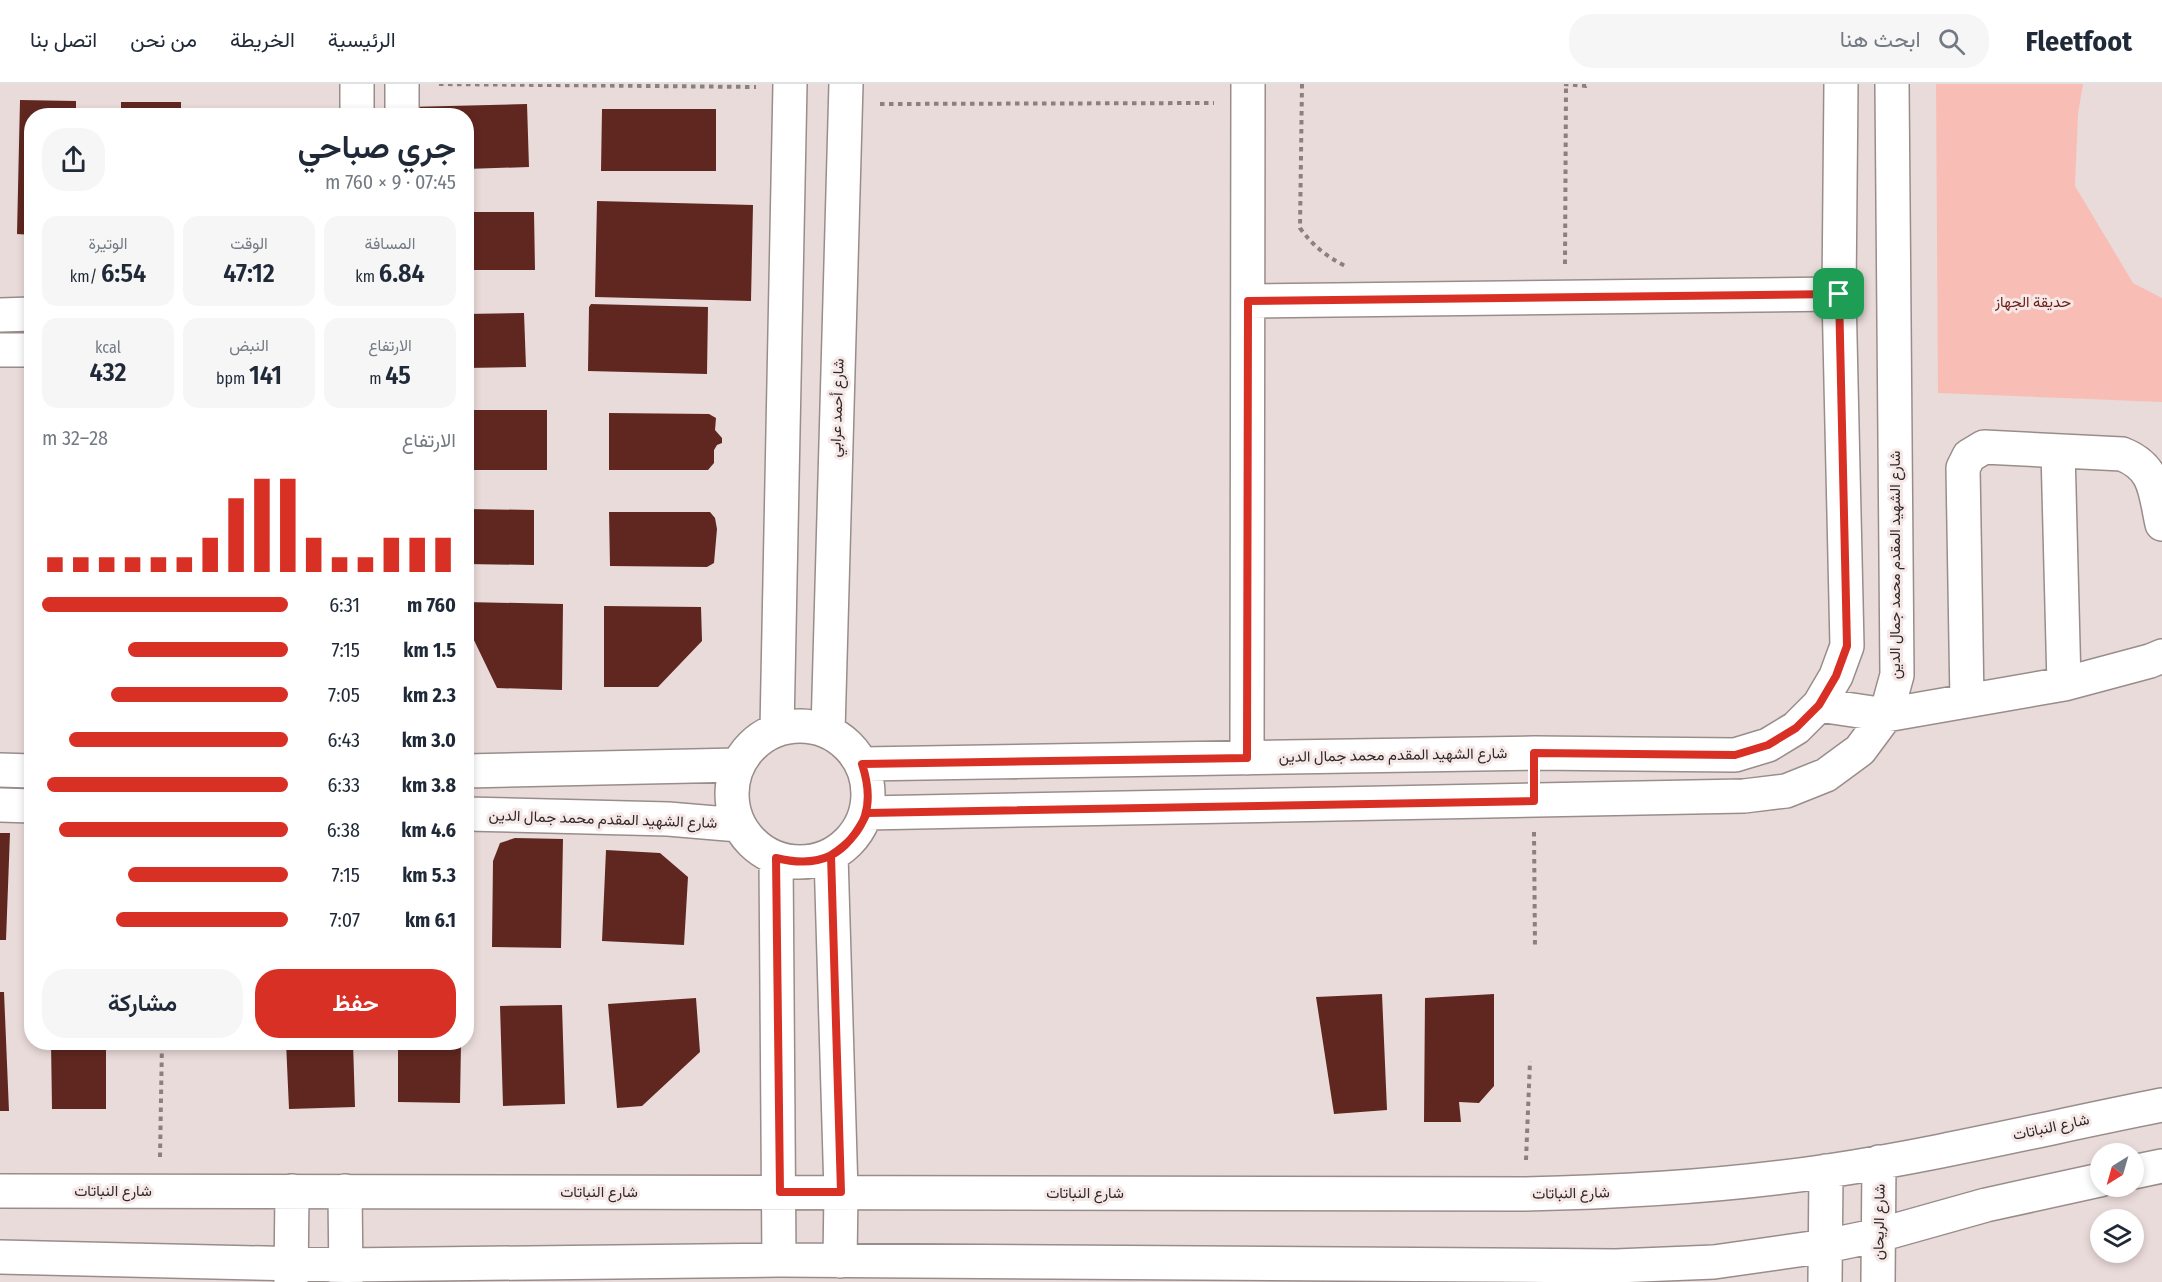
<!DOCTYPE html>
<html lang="ar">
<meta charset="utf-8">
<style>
:root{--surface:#fff;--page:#f6f6f7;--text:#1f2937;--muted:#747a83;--line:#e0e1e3;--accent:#d93025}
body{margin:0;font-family:"Fira Sans Condensed",Vazirmatn,sans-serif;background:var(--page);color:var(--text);direction:rtl;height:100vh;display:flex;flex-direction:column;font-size:22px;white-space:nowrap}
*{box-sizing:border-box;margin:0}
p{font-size:20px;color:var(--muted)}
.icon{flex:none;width:33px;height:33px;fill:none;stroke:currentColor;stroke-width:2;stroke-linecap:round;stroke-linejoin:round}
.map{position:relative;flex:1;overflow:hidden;direction:ltr}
.details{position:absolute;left:24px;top:24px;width:450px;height:942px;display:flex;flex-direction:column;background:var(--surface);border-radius:24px;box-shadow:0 3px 9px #0003;direction:rtl}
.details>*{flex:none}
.needle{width:39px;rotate:217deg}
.controls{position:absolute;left:2090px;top:1059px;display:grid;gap:12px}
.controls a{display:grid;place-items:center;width:54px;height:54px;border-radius:50%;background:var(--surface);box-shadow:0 3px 9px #0003;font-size:30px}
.pin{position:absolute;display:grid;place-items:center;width:51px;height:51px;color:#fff;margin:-26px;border-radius:12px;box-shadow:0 3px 9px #0006}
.round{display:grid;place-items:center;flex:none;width:63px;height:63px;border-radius:24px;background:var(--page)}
.head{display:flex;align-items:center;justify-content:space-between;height:102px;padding:0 18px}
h1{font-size:33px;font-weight:600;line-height:45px}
.metrics{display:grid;grid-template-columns:repeat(3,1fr);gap:9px;height:102px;padding:6px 18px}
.metrics div{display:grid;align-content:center;border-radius:15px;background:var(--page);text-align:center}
.metrics b{font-size:26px;font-weight:600}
.metrics small{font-size:16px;font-weight:400}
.metrics p{font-size:16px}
.chart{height:168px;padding:12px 18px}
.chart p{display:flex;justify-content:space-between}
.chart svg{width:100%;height:108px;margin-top:6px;stroke:var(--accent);stroke-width:6}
.primary-button{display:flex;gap:12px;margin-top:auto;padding:12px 18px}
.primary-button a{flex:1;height:69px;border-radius:24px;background:var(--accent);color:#fff;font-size:24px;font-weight:600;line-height:69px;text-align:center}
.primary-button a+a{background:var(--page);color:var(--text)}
ul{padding:0 18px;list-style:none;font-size:20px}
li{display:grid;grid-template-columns:96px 72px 1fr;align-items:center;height:45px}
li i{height:15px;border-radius:8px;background:var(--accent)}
header{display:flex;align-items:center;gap:36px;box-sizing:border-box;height:84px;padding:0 30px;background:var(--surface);border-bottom:2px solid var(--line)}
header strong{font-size:28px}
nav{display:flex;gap:33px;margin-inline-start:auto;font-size:21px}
.search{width:420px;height:54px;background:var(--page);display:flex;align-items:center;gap:15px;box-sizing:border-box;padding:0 21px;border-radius:24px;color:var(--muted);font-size:22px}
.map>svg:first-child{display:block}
.green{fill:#f8beb5}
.building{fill:#602720}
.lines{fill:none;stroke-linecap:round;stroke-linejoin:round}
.minor-casing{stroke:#998d8b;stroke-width:36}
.path{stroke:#8a817f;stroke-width:4;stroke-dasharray:4.5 4.5;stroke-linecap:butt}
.minor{stroke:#fff;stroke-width:33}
.route-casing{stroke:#fff;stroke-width:12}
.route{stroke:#d93025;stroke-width:8}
.labels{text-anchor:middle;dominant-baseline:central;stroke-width:6;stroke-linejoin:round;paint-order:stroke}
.park-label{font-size:15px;fill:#6b1b15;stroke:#f6e8e6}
.street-label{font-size:15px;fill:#2e2928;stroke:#f6e8e6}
</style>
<header>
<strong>Fleetfoot</strong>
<div class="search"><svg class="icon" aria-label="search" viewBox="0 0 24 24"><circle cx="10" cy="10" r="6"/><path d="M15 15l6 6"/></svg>ابحث هنا</div>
<nav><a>الرئيسية</a><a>الخريطة</a><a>من نحن</a><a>اتصل بنا</a></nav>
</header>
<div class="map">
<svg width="2162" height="1198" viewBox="0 0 2162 1198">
<rect width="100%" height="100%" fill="#e9dbd9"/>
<path class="green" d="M1936,0H2083L2078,30L2075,102L2133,199L2162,214V318L1938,309Z"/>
<path class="building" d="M20,16L76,17V32H32V151L17,150Z
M121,18H181V32H121Z
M527,20L529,83L466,85V32H408V23Z
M290,24V32H220V25Z
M602,25H716V87H601Z
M597,117L753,121L751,217L595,213Z
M466,128H534L535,186H466Z
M591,220L708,223L707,290L588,287L589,223Z
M524,229L526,283L466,284V230Z
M466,326H547V386H466Z
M609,329L709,330L716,334L715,346L722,354V359L717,361L714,366V379L708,386H609Z
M466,425L534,426V481L466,480Z
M609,428H710L715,434L717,445L714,479L707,483L610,482Z
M466,518L563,520L562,606L497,604L471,550H466Z
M604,522L701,523L702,557L658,603H604Z
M0,749H10L6,856H0Z
M515,754L563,755L561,864L492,863L493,777L500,759Z
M606,766L660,769L688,793L684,861L602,857Z
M0,908H4L9,1027H0Z
M1382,910L1387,1026L1334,1030L1316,913Z
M1494,910V1002L1479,1019L1459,1018L1461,1038H1424L1425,914Z
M696,914L700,968L642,1022L617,1024L608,920Z
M562,921L565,1020L503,1022L500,922Z
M51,958H106V1025H52Z
M286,958H353L355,1023L289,1025Z
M398,958H461L460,1019L398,1018Z"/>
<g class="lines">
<g class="minor-casing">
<path id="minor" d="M402,0V32
M357,32V0
M1248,217L1839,210
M0,231L32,230
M0,266H32
M2058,367L2064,600
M1967,617L1963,384L1969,372L1984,363L2122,370C2156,383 2155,408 2162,440
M1819,621L1886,631L2064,600L2150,577L2162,572
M732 710a68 68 0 1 1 136 0a68 68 0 1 1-136 0Z
M777,645L790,0
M828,647L846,0
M1247,674L1248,0
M862,680L1534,669L1735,671L1768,661L1796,644L1819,621L1836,592L1847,562L1839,210L1841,0
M0,686L32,687
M466,687L738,681
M0,721L32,722
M867,729L1744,712L1786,707L1826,691L1860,666L1886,631L1897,591L1892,0
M466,730L668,735L739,741
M831,771L841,1108L840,1177
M776,774L779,1176
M2133,1088L2162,1082
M0,1107L1525,1110C1627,1108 1727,1102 1828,1087C1940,1070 2051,1043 2162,1021
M345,1107L346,1198
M0,1173L346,1181L779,1176L1616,1182L1714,1178L1826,1162L1879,1151L1986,1121L2100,1096
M291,1198L292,1107
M1825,1198L1826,1087
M1878,1198L1879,1078"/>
</g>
<path class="path" d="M439,0L756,3
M1302,0L1300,144C1313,162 1326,172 1345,182
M1564,0L1586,2L1590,0
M880,20L1214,19
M1565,180L1566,1
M1534,748L1535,864
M160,1073L162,958
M1526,1076L1530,977"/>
<use href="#minor" class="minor"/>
</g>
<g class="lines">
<g class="route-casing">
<path id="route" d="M1839,210L1847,562L1836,592L1819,621L1796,644L1768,661L1735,671L1534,669V717L867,729C847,771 821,785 776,774L780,1108H841L831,771C867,748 875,720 862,680L1247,674L1248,217L1839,210"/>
</g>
<use href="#route" class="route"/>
</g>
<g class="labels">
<g class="park-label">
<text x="2033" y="218">حديقة الجهاز</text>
</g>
<g class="street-label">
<text transform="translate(837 324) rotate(-88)">شارع أحمد عرابي</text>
<text transform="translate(1895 481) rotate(-90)">شارع الشهيد المقدم محمد جمال الدين</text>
<text transform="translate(1393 671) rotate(-1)">شارع الشهيد المقدم محمد جمال الدين</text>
<text transform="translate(603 735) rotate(2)">شارع الشهيد المقدم محمد جمال الدين</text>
<text transform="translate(2051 1043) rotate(-12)">شارع النباتات</text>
<text x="113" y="1107">شارع النباتات</text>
<text x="599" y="1108">شارع النباتات</text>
<text x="1085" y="1109">شارع النباتات</text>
<text transform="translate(1571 1109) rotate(-1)">شارع النباتات</text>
<text transform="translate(1879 1138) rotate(-89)">شارع الريحان</text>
</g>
</g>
</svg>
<div class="controls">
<a><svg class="needle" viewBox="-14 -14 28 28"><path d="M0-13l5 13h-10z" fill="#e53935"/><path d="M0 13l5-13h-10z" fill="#747a83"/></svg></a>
<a><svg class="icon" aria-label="layers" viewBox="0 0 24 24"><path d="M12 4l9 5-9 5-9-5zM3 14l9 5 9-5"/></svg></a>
</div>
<div class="pin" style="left:1839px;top:210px;background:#1e9e55"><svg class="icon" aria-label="arrive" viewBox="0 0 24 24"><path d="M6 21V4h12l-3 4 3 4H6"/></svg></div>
<section class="details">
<div class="head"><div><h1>جري صباحي</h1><p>07:45 · 9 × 760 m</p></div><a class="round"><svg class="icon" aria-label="share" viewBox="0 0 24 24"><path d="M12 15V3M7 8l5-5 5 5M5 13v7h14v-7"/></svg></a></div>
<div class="metrics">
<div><p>المسافة</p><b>6.84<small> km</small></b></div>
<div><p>الوقت</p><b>47:12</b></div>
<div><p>الوتيرة</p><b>6:54<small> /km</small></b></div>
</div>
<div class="metrics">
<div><p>الارتفاع</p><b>45<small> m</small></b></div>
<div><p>النبض</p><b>141<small> bpm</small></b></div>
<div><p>kcal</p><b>432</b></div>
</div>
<div class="chart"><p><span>الارتفاع</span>28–32 m</p>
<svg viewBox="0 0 160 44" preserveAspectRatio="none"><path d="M5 44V38M15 44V38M25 44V38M35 44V38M45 44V38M55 44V38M65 44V30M75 44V14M85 44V6M95 44V6M105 44V30M115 44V38M125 44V38M135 44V30M145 44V30M155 44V30"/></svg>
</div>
<ul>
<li><b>760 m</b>6:31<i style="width:100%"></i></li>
<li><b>1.5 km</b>7:15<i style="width:65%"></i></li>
<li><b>2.3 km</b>7:05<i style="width:72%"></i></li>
<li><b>3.0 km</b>6:43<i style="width:89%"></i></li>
<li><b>3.8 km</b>6:33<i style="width:98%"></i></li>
<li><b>4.6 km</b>6:38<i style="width:93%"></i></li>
<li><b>5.3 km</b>7:15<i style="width:65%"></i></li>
<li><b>6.1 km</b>7:07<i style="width:70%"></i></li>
</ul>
<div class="primary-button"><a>حفظ</a><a>مشاركة</a></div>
</section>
</div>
